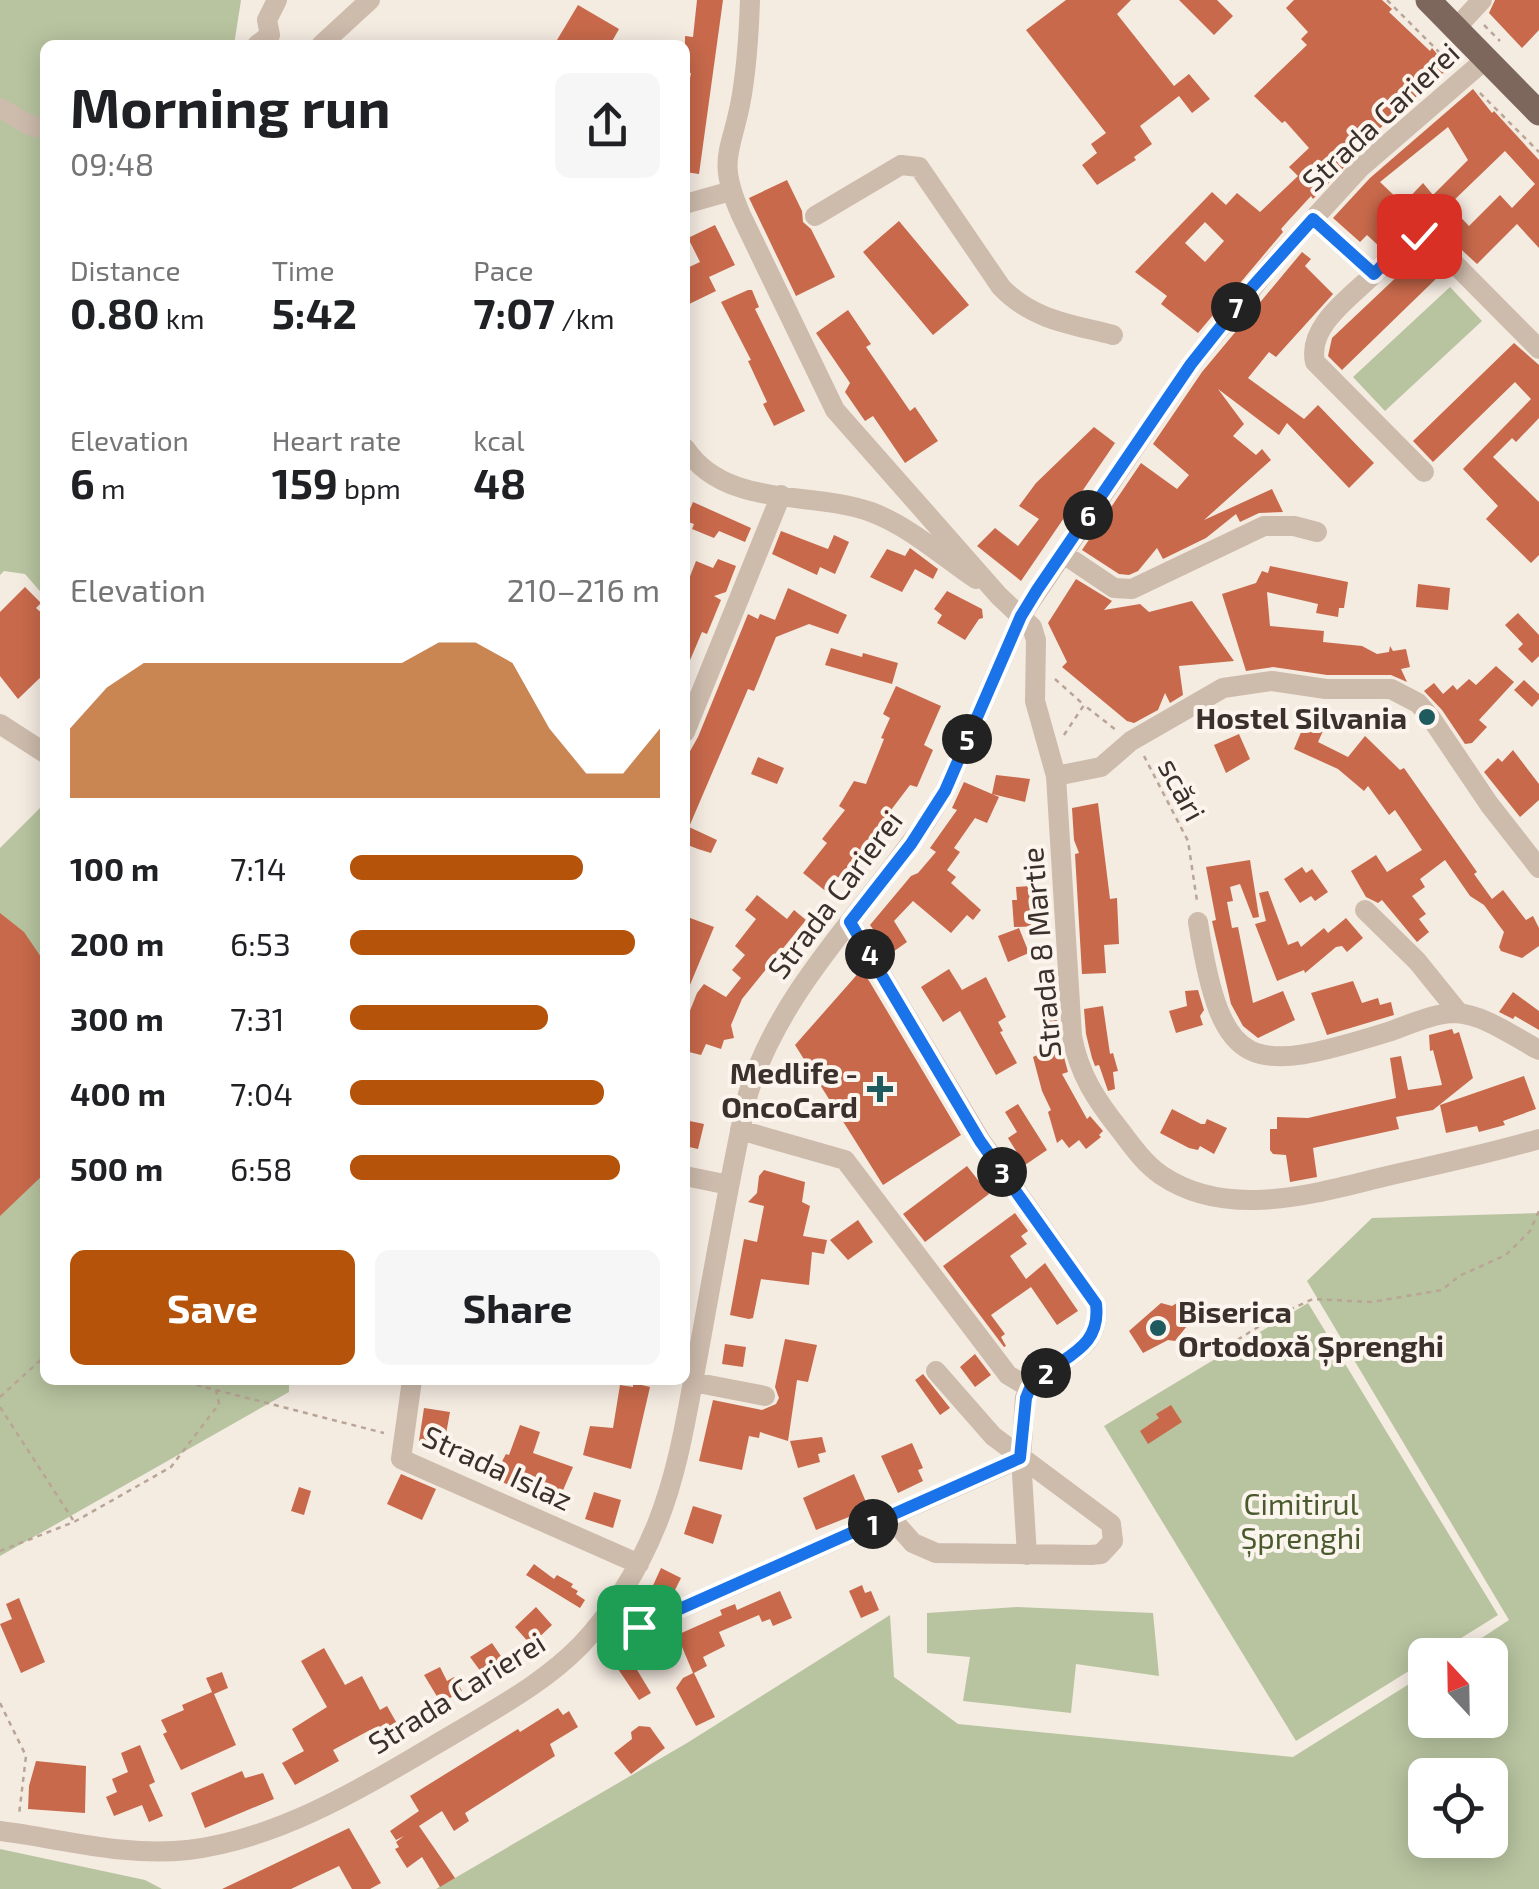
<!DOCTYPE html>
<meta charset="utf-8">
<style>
:root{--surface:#fff;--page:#f6f6f6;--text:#202124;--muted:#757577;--accent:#b45309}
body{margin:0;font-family:"Exo 2",sans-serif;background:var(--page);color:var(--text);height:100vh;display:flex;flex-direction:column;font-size:38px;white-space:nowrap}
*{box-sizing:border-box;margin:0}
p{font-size:32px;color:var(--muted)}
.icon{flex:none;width:55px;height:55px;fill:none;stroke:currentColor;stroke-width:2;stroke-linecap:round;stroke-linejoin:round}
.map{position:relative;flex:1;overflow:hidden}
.side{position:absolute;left:40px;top:40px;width:650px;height:1345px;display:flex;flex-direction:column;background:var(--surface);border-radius:15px;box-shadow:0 5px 25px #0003}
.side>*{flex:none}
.needle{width:65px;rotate:338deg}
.buttons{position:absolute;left:1408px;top:1638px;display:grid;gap:20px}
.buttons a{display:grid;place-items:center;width:100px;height:100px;border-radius:15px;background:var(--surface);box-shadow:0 5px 25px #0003;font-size:50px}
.pin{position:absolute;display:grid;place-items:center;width:85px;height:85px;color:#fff;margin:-42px;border-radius:20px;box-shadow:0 5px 15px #0006}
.km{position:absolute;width:50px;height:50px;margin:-25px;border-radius:50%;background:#222;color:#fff;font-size:28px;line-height:50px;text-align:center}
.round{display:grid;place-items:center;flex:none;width:105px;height:105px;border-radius:15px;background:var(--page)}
.headline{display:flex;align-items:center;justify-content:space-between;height:170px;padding:0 30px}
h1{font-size:55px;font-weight:700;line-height:75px}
.metrics{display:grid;grid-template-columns:repeat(3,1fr);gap:15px;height:170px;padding:10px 30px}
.metrics div{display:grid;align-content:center}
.metrics b{font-size:42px;font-weight:700}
.metrics small{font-size:28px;font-weight:400}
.metrics p{font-size:28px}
.chart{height:280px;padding:20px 30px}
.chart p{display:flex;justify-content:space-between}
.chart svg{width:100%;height:180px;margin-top:10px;fill:var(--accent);opacity:.7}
.cta{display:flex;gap:20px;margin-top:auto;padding:20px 30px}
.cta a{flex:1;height:115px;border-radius:15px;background:var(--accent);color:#fff;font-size:40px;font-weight:700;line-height:115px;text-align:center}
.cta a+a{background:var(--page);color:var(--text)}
ul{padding:0 30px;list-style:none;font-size:32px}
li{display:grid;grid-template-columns:160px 120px 1fr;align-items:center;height:75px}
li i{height:25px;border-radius:12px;background:var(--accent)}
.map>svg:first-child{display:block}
.green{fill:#b8c4a0;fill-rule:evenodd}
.building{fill:#c8694b;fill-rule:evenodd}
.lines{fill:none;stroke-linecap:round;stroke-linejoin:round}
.path{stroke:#b9a596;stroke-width:2.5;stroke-dasharray:5 5;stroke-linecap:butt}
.minor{stroke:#cdbbac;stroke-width:20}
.major{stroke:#7d675c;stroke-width:25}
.route-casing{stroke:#fff;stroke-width:20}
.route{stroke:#1a73e8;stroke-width:12}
.poi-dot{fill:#1f5a5e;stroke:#fbf5ee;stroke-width:4}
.labels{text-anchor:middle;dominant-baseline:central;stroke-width:8;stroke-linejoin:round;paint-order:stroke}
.street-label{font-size:30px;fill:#3b302b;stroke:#fbf5ee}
.poi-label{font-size:30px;font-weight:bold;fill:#3b302b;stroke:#fbf5ee;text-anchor:end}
.park-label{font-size:30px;fill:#4a5a2e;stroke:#fbf5ee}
</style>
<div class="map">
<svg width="1539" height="1889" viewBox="0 0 1539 1889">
<rect width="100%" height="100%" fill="#f4ebe1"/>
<path class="green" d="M0,0H241L234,45H45V597L25,574L4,571L0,575Z
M1450,287L1482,321L1385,411L1353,377Z
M45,803V1380H289V1392L0,1556V848Z
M1539,1213V1889H436L687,1743L890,1615L894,1677L958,1724L1293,1757L1425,1674V1720H1490V1655H1456L1509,1620L1307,1281L1372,1218ZM1425,1775H1490V1840H1425Z
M1308,1303L1498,1615L1434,1655H1425V1661L1296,1741L1104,1426Z
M1017,1607L1153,1613L1159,1676L1076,1664L1071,1713L963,1701L970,1657L927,1653V1613Z
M0,1849L145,1880L162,1889H0Z"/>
<path class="building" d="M697,0H723L699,174L685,172V105L691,73L685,72V36L693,37Z
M1066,0H1131L1117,14L1174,86L1189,74L1210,99L1192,113L1179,96L1140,126L1152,144L1134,157L1136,160L1097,185L1082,165L1097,153L1091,144L1106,133L1026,30Z
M1179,0H1217L1233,16L1214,35Z
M1294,0H1382L1392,9L1389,12L1430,51L1432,48L1449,68L1362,144L1364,147L1313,199L1311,196L1288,221L1281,229L1283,232L1198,333L1161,304L1167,296L1135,272L1212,192L1226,205L1237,193L1260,212L1298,176L1289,167L1309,148L1285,121L1282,123L1254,96L1307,45L1301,39L1308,32L1286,8ZM1205,222L1224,241L1205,262L1185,243Z
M1495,0H1539V30L1522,48L1489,13Z
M578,5L619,29L610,45H554Z
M1473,89L1492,113L1494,111L1539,160V248L1517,224L1477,264L1439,229L1420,217L1416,221L1412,217L1380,247L1367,235L1360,242L1333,218L1370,178ZM1448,127L1468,160L1433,195L1423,183L1403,204L1380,182ZM1505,151L1535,184L1512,208L1500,195L1469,226L1449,205Z
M787,180L802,211L803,222L811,229L835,277L796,296L749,198Z
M899,221L969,305L933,335L863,252Z
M715,225L735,265L709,277L716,291L685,306V269L700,262L688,238Z
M1302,252L1311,259L1305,266L1333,294L1276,357L1269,352L1248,378L1304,419L1318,405L1374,463L1349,488L1287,423L1279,435L1218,389L1244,424L1233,436L1256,455L1262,449L1271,460L1204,520L1272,489L1283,512L1259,513L1240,522L1236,514L1206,538L1163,559L1157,548L1138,571L1129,575L1119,574L1082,550L1141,463L1177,489L1189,475L1153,444L1202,372Z
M1423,252L1443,272L1342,370L1328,356L1332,338Z
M748,290H752L759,307L755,309L805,411L774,426L763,404L767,402L748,361L751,360L721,302Z
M848,310L871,344L866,347L910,411L915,407L938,441L905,463L873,416L865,421L845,392L850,383L816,333Z
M1514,343L1539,365V418L1516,442L1512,438L1493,457L1539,502V555L1531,563L1486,519L1498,506L1463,469L1531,399L1515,382L1433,462L1413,441Z
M1094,427L1115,443L1021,581L977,546L995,528L1018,546L1039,519L1019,506L1036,483Z
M693,502L751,528L745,542L719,531L714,538L692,529L694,524L685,521Z
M781,531L828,549L834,535L849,542L835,574L820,567L817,575L772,554Z
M910,548L938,569L933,579L915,569L902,592L870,577L887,549L905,556Z
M718,559L736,566L726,592L714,596L721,600L707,634L702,632L685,672V589L696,561L713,568Z
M1270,566L1348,582L1344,608H1339L1338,617L1316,613L1318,604L1267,592L1270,626L1324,631L1323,642L1362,646L1377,654L1389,652L1390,646L1393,651L1406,649L1410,667L1401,669L1407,682L1391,675H1327L1273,667L1246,671L1222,594L1256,583L1262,571L1268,573Z
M1076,579L1112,601L1104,610L1140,604L1149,612L1192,601L1234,661L1179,666L1183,695L1170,703L1165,693L1158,710L1134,723L1127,721L1062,667L1067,662L1048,623Z
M1418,584L1450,588L1448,610L1416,607Z
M25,587L41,603L36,608L45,616V673L18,699L0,676V612Z
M788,588L847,615L838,634L809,624L776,637L754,691L748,689L689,827L717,840L711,853L698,849L685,844V760L698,737L748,614L758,619L760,614L775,620Z
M947,591L982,609L983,618L979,619L965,640L937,623L942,615L934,609Z
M1518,613L1539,635V656L1532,663L1518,649L1523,644L1505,625Z
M831,648L862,657L863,653L898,663L892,684L825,665Z
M1496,666L1514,682L1479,720L1487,727L1472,743L1465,744L1442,710L1424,691L1434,683L1443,694L1453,685L1457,690L1469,679L1476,685Z
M1524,680L1539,694V699L1532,707L1514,690Z
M896,686L941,706L924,745L933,750L917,787L910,785L828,893L803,873L827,843L822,839L845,810L839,806L854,781L866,784L884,739L881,738L890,718L883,714Z
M1304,725L1323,731L1318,742L1348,757L1365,736L1400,770L1404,768L1477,872L1474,874L1492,899L1503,890L1526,920L1533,916L1539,928V946L1522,958L1501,951L1499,947L1504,932L1484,905L1470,896L1445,860L1420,879L1425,887L1412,896L1426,914L1419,919L1429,932L1417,942L1382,900L1378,903L1366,897L1351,871L1376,855L1387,872L1422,850L1395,810L1389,815L1368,786L1364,791L1338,769L1294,749Z
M1239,734L1250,759L1226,773L1214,745Z
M1513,750L1539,784V800L1520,817L1484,772L1498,758L1502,762Z
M758,757L784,768L777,784L751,774Z
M996,775L1030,779L1025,802L992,794Z
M964,782L999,797L987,823L975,818L954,848L960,852L947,870L956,877L951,883L981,910L973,920L967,915L951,933L913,901L894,921L907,942L890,954L870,925L911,876L918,873L936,852L930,848L957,810L952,808Z
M1098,803L1110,899L1117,898L1119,944L1104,945L1106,973L1082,974L1075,854L1079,853L1074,840L1072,808Z
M1250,860L1259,917L1253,918L1240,884L1230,887L1233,901L1227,902L1232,928L1238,927L1253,1003L1283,991L1295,1020L1258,1038L1243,1026L1231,1004L1212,921L1216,920L1206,867Z
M1302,867L1306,873L1312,869L1328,892L1315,901L1311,896L1300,903L1284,879Z
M1030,886V890H1043L1045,926L1014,927L1012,900H1017L1016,887Z
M1268,891L1288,945L1298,941L1301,947L1324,928L1328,933L1346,918L1363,938L1347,952L1342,946L1336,947L1305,973L1304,970L1277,981L1255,924L1266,921L1259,893Z
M757,895L787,919L794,910L806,920L742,999L731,1025L734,1038L724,1040L721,1049L706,1044L701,1055L685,1051V1023L697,993L704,984L726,997L741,978L732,970L745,955L735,946L756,919L745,910Z
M0,913L24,932L45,963V1173L0,1216Z
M685,916L714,927L685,997Z
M1019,928L1029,953L1008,962L998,936Z
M862,969L961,1135L883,1185L795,1045Z
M949,969L962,990L986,977L1006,1017L998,1022L1003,1031L1000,1032L1017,1063L996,1075L960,1011L943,1022L921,987Z
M1353,981L1362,1003L1378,998L1380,1005L1391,1002L1394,1015L1327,1035L1311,993Z
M1198,990L1204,1010L1200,1016L1203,1025L1176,1033L1169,1011L1187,1006L1185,991Z
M1513,992L1539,1011V1030L1515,1016L1513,1019L1499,1012Z
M1103,1006L1110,1054L1113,1053L1118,1071L1113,1072L1115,1089L1108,1091L1099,1065L1095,1066L1092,1058L1086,1034L1084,1009Z
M1057,1020L1059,1039L1068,1072L1062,1074L1087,1119L1090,1116L1103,1131L1099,1135L1101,1137L1086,1149L1079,1140L1069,1148L1062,1139L1057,1143L1048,1112L1051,1110L1042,1091L1033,1057L1043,1052L1040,1046L1043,1044L1042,1021Z
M1452,1029L1454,1034L1459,1032L1473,1078L1433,1110L1396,1117L1399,1129L1313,1148L1317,1177L1290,1182L1286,1155L1273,1154L1270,1150V1129H1277V1117L1308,1118L1396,1098L1390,1058L1401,1056L1408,1090L1442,1085L1433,1050L1430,1051L1429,1035Z
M1524,1076L1536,1109L1503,1121L1505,1125L1479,1132L1477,1126L1446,1133L1440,1105Z
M1018,1104L1047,1150L1025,1165L1008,1138L1017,1132L1005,1112Z
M1172,1109L1201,1124H1205L1207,1119L1227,1128L1214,1154L1200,1146L1198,1150L1189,1148L1160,1133Z
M685,1120L704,1124L698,1149L685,1146Z
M967,1166L989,1194L925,1242L903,1214Z
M764,1170L805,1182L802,1202L810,1206L803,1236L827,1240L824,1254L812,1252L809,1285L761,1279L753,1318L749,1319L730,1315L744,1239L757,1242L764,1206L748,1202L757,1193L759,1176Z
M1015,1213L1028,1231L1021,1236L1027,1244L1010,1256L1026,1279L1045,1263L1078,1311L1057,1325L1031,1287L991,1315L1005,1334L1001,1337L1006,1346L1004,1347L943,1266Z
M858,1220L873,1242L848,1260L830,1240Z
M1161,1303L1172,1306L1177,1303L1184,1308L1188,1314L1187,1326L1175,1341L1168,1340L1143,1353L1129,1331Z
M785,1339L817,1345L808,1382L797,1380L788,1441L760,1432L759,1438L749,1436L742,1470L699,1461L713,1400L762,1410L776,1404L779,1398L775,1387Z
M725,1344L746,1347L743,1367L722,1364Z
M975,1354L991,1375L975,1387L960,1367Z
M923,1374L950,1408L940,1415L915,1380Z
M633,1383L650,1387L631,1469L583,1455L590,1426L613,1428L620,1385L633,1387Z
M1171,1405L1182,1422L1148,1444L1140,1431L1159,1418L1156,1414Z
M424,1408L450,1412L444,1445L419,1441Z
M520,1425L540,1432L533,1453L573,1467L561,1495L514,1478L511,1486L493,1478L506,1454L509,1455Z
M822,1437L826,1452L818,1454L820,1462L798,1468L790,1441Z
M912,1443L923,1468L918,1470L923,1481L898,1493L881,1456Z
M401,1474L436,1489L422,1520L387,1504Z
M854,1474L869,1509L816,1530L803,1498Z
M299,1487L311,1491L304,1515L291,1511Z
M594,1492L621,1500L613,1528L585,1519Z
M693,1506L722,1515L713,1544L684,1534Z
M534,1564L554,1579L557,1575L573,1584L571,1587L578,1591L576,1594L585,1600L580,1608L526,1575Z
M661,1568L681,1578L671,1598L665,1600L650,1592Z
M862,1585L865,1593L871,1591L879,1610L861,1618L849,1591Z
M780,1591L792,1618L773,1626L770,1619L762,1622L759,1615L719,1632L725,1646L703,1657L707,1666L694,1673L715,1717L696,1726L676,1688L683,1678L693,1673L677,1635L722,1615L720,1610L735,1604L737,1610Z
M19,1598L45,1662L21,1673L0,1624L12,1619L6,1604Z
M536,1607L552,1625L531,1645L515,1627Z
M492,1643L505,1662L484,1676L470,1657Z
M324,1648L345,1685L362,1676L380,1710L387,1706L399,1727L375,1739L370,1730L333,1750L339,1761L295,1785L282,1763L304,1751L292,1729L327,1707L301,1661Z
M631,1660L651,1693L639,1700L618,1669Z
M440,1667L447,1681L454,1677L462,1691L441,1703L424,1675Z
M222,1672L228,1688L214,1694L236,1745L181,1770L163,1734L167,1732L161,1720L184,1710L182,1705L212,1692L206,1678Z
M558,1708L563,1715L569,1711L578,1727L550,1744L555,1756L465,1813L469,1821L454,1831L442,1811L419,1826L455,1878L440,1887L422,1857L407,1868L395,1849L399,1847L396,1842L404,1836L396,1840L390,1831L419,1811L410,1796L518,1729L520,1732Z
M639,1726L650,1727L665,1748L631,1774L614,1753L632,1739L631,1732Z
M140,1745L155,1782L149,1785L163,1816L149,1822L142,1805L114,1816L106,1797L117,1792L112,1779L128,1772L121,1753Z
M36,1761L86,1766L85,1813L28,1809L29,1786Z
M242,1771L245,1778L263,1773L274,1799L205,1828L191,1793Z
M349,1828L381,1883L370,1889H352L339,1866L291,1889H222Z"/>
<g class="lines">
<path class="path" d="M1387,0L1450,63
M1484,25L1500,41
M1480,93L1539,152
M1055,679L1083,704
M1064,735L1084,705L1116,730
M1144,756L1188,841L1197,901
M1229,1345L1276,1316L1313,1299L1372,1302L1442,1290L1459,1276L1506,1255L1530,1231L1539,1211
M177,1380L384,1433
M0,1397L45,1356
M0,1407L73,1520
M0,1551L74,1522L171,1467L219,1404L214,1380
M0,1703L26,1756L19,1815"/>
<path class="minor" d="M750,0C749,31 747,63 742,94C733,151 715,156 741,215L835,410L999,596L1032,627L1036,640L1035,701L1056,776L1072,1036C1079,1074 1096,1100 1120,1130C1132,1146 1144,1163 1161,1175C1227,1220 1313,1194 1383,1177C1435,1165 1488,1154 1539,1139
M1456,28L1482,0
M257,45L270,35L267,20L277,0
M321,45L370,0
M0,108L29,125L45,129
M685,204L731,191
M815,216L901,165L919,167L1001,287C1032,320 1071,324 1113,335
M1313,219L1374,274L1402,243L1419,236L1430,239L1539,349
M1374,274C1351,297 1307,326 1315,362L1424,472
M685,448C726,509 809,490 871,512C909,526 943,557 976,579
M1062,553L1114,588L1132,589L1264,526H1294L1317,532
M0,724L45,753
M685,732L781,495
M1056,776L1101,767L1131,741L1223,688L1272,681L1326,689H1391L1418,703L1431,718L1489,804L1539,868
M1365,910L1417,961L1459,1013
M1198,922C1222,1074 1249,1075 1388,1032C1408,1025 1434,1013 1455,1013C1484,1014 1514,1037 1539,1050
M740,1130L845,1160L1008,1375L1030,1388
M685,1176L729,1185
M412,1380L401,1459L639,1564
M693,1382L765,1396
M1021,1458L1027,1555
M890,1517L913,1543L936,1553L1091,1555L1101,1554L1113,1541L1111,1524L993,1436L936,1371
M604,1619L639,1627L1021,1458L1025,1398L1030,1388C1056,1356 1102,1354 1096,1304L981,1141L850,922
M0,1831C63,1839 124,1857 188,1850C286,1838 373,1781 457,1732C500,1706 545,1682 581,1645C614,1610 639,1568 657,1524C679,1469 687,1412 698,1355C714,1268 729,1180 748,1094C782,987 865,911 927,820L945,791L1021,616L1191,364L1272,264L1360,168L1486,59"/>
<path class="major" d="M1428,0L1539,113"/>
</g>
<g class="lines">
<g class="route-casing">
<path id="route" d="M639,1627L1020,1458L1026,1398L1030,1388C1056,1356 1102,1353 1096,1304L980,1141L850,922L911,844L945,791L1021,616L1037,590L1191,364L1253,286L1313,219L1374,274L1402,244L1419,236"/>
</g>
<use href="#route" class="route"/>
</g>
<g class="poi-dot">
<circle cx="1427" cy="717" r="10"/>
<path d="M875 1074h10v10h10v10h-10v10h-10v-10h-10v-10h10z"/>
<circle cx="1158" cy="1328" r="10"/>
</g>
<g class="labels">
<g class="street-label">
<text transform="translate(1380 116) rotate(-43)">Strada Carierei</text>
<text transform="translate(1183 789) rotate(62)">scări</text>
<text transform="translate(834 894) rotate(-53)">Strada Carierei</text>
<text transform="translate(1040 953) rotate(-95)">Strada 8 Martie</text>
<text transform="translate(498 1467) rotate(25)">Strada Islaz</text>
<text transform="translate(456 1692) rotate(-32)">Strada Carierei</text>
</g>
<g class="poi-label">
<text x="1407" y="717">Hostel Silvania</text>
<text x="858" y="1072">Medlife -<tspan x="858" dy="34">OncoCard</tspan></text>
<text x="1178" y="1311" text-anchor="start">Biserica<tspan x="1178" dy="34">Ortodoxă Șprenghi</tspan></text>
</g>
<g class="park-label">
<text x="1301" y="1503">Cimitirul<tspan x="1301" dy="34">Șprenghi</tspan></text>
</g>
</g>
</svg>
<div class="buttons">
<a><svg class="needle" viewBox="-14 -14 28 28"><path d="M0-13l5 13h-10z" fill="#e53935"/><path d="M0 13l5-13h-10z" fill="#757577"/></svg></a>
<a><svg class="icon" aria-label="locate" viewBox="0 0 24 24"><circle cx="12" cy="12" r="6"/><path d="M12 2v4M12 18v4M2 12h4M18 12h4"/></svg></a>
</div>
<div class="pin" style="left:639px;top:1627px;background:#1e9e55"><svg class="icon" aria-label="arrive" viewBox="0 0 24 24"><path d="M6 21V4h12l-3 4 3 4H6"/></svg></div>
<div class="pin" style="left:1419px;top:236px;background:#d93025"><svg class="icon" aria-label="check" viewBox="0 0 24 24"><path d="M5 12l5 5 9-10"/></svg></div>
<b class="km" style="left:873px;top:1524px">1</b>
<b class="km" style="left:1046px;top:1373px">2</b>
<b class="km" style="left:1002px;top:1172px">3</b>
<b class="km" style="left:870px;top:954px">4</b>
<b class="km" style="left:967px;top:739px">5</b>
<b class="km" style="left:1088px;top:515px">6</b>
<b class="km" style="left:1236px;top:307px">7</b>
<section class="side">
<div class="headline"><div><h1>Morning run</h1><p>09:48</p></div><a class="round"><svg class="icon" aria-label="share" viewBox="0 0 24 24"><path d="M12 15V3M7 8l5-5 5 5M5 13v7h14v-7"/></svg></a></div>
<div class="metrics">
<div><p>Distance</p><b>0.80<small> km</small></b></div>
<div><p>Time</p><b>5:42</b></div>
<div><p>Pace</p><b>7:07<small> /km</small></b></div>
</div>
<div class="metrics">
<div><p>Elevation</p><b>6<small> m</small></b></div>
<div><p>Heart rate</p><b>159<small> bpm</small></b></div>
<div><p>kcal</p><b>48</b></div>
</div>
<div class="chart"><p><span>Elevation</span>210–216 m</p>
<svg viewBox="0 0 160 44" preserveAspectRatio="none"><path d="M0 44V27L10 17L20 11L30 11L40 11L50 11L60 11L70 11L80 11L90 11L100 6L110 6L120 11L130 27L140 38L150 38L160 27V44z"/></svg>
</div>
<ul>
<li><b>100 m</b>7:14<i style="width:75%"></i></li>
<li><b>200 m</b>6:53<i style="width:92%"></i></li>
<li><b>300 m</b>7:31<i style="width:64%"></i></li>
<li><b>400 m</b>7:04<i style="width:82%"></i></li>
<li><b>500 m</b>6:58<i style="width:87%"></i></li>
</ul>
<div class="cta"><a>Save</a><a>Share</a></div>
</section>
</div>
